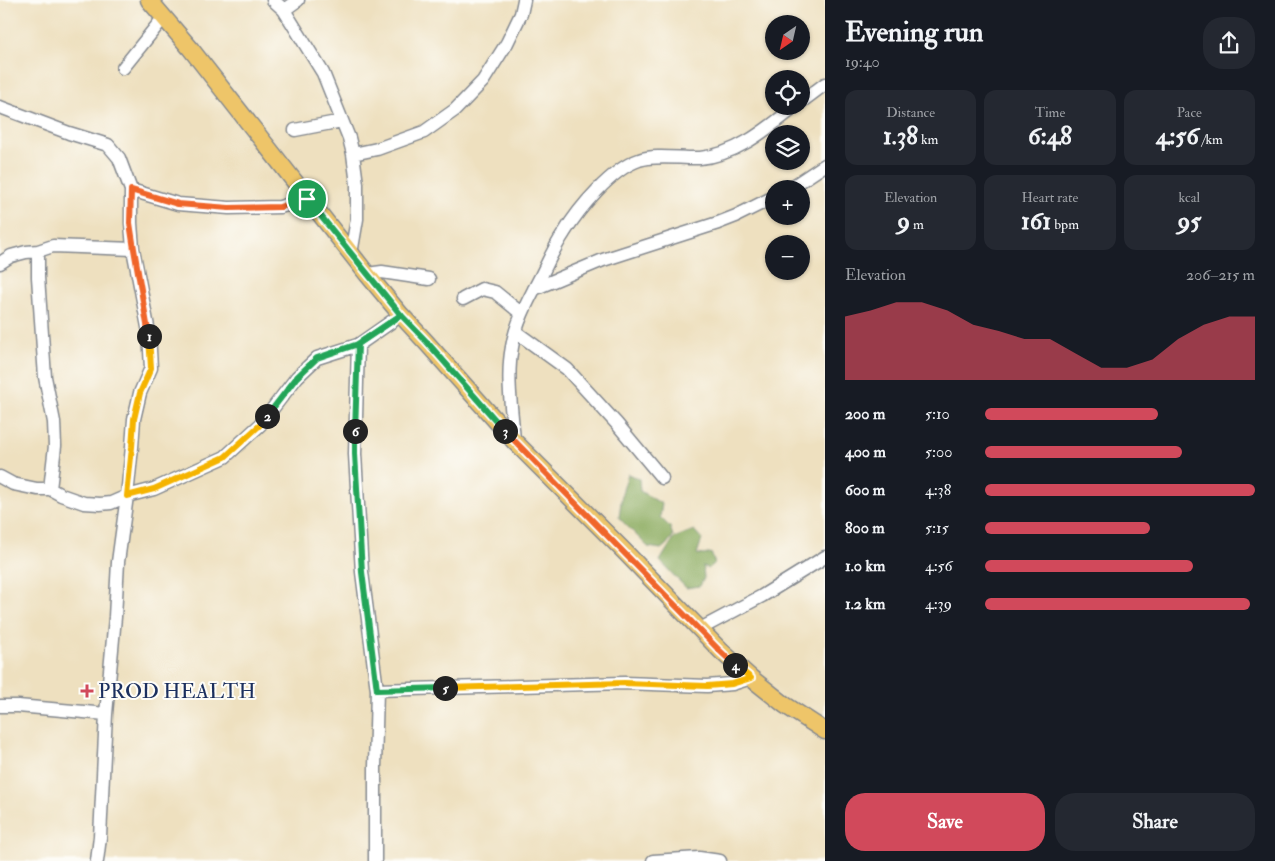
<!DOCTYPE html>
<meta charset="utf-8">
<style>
:root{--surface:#171b24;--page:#242831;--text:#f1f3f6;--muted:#9ea1a6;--accent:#d1495b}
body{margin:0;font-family:"IM FELL Double Pica",serif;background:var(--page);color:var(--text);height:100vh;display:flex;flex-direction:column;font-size:19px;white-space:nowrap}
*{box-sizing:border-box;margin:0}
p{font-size:16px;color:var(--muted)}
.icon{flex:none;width:28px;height:28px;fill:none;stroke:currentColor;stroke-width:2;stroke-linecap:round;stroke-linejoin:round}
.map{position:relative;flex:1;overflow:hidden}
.sheet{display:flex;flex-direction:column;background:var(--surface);width:450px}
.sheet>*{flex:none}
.needle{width:32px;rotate:214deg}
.tools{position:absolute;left:765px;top:15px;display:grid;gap:10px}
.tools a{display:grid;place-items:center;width:45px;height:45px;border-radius:50%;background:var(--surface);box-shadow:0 1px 4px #0004;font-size:25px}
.pin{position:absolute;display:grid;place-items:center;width:42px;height:42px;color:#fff;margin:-21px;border:2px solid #fff;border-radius:50%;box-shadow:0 1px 5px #0007}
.km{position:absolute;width:25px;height:25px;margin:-12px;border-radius:50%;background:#222;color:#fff;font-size:14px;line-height:25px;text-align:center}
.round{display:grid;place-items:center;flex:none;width:52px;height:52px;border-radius:20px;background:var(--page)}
.headline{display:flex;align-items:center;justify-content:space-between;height:85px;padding:0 20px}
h1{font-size:28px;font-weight:800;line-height:38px}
.metrics{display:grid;grid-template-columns:repeat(3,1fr);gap:8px;height:85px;padding:5px 20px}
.metrics div{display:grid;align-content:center;border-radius:12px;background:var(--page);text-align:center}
.metrics b{font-size:25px;font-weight:800}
.metrics small{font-size:14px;font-weight:400}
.metrics p{font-size:14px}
.chart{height:140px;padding:10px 20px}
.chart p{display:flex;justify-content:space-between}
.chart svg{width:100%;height:90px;margin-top:5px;fill:var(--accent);opacity:.7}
.action{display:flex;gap:10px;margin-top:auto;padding:10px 20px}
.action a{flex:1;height:58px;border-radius:20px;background:var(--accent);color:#fff;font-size:20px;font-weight:800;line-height:58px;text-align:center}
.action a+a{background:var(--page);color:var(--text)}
ul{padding:0 20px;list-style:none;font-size:16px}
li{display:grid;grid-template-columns:80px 60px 1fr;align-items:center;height:38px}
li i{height:12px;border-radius:6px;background:var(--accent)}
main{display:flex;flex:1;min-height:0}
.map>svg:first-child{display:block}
.forest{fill:#8bab5e;stroke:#536d5e}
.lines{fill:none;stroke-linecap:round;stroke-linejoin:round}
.minor-casing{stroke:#84888e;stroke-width:15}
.major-casing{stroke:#84888e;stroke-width:19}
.minor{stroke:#fff;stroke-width:12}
.major{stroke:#eec569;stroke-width:16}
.split-1-casing{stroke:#fff;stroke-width:10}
.split-2-casing{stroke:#fff;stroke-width:10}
.split-3-casing{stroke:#fff;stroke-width:10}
.split-4-casing{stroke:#fff;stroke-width:10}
.split-5-casing{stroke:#fff;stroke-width:10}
.split-6-casing{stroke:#fff;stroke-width:10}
.split-7-casing{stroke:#fff;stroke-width:10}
.split-1{stroke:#f0652b;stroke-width:6}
.split-2{stroke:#f5b400;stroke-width:6}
.split-3{stroke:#22a559;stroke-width:6}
.split-4{stroke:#f0652b;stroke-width:6}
.split-5{stroke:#f5b400;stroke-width:6}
.split-6{stroke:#22a559;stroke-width:6}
.split-7{stroke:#22a559;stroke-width:6}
.poi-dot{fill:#d1495b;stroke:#fdfcf7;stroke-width:2}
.labels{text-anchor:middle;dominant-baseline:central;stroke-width:4;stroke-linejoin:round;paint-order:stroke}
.poi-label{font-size:21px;fill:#1b2f5e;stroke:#fdfcf7;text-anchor:start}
</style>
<main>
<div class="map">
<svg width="825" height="861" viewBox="0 0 825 861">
<rect width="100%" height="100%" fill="#fdfcf7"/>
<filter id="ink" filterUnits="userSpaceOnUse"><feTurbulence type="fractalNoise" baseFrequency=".02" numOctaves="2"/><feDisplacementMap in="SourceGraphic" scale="10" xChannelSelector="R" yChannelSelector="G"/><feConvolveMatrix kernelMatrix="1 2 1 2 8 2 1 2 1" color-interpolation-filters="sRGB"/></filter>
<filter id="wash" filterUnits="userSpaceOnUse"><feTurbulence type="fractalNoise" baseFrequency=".0096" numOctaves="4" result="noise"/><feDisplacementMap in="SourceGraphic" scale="20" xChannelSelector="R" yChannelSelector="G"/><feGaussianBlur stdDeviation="1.12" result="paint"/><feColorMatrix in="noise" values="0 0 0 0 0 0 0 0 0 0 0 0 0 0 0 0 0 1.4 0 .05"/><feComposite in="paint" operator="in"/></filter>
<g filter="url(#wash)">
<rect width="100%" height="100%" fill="#eee0bf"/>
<path class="forest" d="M628,474L639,479L640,491L662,504L660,517L670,527L673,536L666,545L661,549L648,547L619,518L622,493Z
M694,530L702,539L697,554L704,555L711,553L715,563L708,569L703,566L704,578L700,586L686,588L660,561L674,538Z"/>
</g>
<g filter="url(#ink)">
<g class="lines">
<g class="minor-casing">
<path id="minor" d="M273,0L284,10
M298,0L284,10L323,73L349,138L353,154L357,184V219L351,254
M123,68L164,17
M801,102L825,84
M0,107L69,133L108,145L119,158L131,190V223L133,249L149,332L151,368L140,393L134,419L132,447L127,496L118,562L115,617L106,714L100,837L97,861
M295,130L342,121
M353,154L377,149L424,132L455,110L483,81L507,43L521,14L524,0
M789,189L825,165
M131,190L178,204L229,208L280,207L307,199
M38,251V277L45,377L54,422L55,446L50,489
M0,263L11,256L26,252L38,251L53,246L133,249
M367,274L382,272L429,279
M534,289L603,260L718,223L736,216L774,197
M463,299L482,289L495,292L522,314
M516,332L567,369L617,424L662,478
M514,441C512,410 506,378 512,347C516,322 529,299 541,276C548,262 555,246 564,233C579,208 612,169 639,160C655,154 683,159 700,158C737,155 768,128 796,106
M0,477L13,484L37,489H50L61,495L84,503L100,504L111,503L127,496L154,489L225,457L260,425L297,377L317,358L358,345
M700,629L762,596L825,557
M377,690L624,683L707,686L732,684L751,678
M0,706H18L106,714
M375,861V767L377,690L362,572L355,454L358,345L401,315
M653,861L699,858L720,861"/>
</g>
<g class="major-casing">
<path id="major" d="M149,0L190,48L367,274L401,315L425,341L514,441L623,550L721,651L751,678L785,705L825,731"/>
</g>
<use href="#minor" class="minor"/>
<use href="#major" class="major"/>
</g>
</g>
<g class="lines" filter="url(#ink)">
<g class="split-1-casing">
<path id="split-1" d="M149,336L134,249L130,223L131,190L178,204L229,208L280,207L307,199"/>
</g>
<g class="split-2-casing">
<path id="split-2" d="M149,336L151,368L140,393L134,419L132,447L127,496L154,489L225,457L260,425L267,416"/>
</g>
<g class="split-3-casing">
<path id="split-3" d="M267,416L297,377L317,358L358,344L401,315L426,341L505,431"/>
</g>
<g class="split-4-casing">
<path id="split-4" d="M505,431L720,651L735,665"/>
</g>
<g class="split-5-casing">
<path id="split-5" d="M445,688L624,683L707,686L732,684L751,678L735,665"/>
</g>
<g class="split-6-casing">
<path id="split-6" d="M355,431V454L362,572L377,690L445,688"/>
</g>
<g class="split-7-casing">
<path id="split-7" d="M307,199L401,315L358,344L355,431"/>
</g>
<use href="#split-1" class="split-1"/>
<use href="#split-2" class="split-2"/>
<use href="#split-3" class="split-3"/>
<use href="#split-4" class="split-4"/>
<use href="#split-5" class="split-5"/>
<use href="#split-6" class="split-6"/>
<use href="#split-7" class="split-7"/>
</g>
<path class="poi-dot" d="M84.5 683.5h5v5h5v5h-5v5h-5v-5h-5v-5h5z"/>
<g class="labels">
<g class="poi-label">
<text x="98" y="691">PROD HEALTH</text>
</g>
</g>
</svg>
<div class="tools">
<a><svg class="needle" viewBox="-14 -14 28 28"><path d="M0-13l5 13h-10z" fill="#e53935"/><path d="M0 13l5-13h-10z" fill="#9ea1a6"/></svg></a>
<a><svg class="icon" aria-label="locate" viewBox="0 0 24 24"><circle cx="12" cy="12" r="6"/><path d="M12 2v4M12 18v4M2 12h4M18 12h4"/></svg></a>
<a><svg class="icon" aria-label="layers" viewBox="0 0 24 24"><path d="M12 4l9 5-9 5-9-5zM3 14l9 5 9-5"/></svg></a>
<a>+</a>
<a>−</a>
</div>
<div class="pin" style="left:307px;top:199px;background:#1e9e55"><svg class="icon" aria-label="arrive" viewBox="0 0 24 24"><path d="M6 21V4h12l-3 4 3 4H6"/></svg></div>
<b class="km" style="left:149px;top:336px">1</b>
<b class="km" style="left:267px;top:416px">2</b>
<b class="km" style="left:505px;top:431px">3</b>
<b class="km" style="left:735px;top:665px">4</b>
<b class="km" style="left:445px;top:688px">5</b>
<b class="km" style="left:355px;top:431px">6</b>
</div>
<section class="sheet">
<div class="headline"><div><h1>Evening run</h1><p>19:40</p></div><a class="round"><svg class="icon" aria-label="share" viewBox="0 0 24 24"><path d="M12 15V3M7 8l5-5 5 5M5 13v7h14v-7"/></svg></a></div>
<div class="metrics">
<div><p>Distance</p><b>1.38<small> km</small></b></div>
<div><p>Time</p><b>6:48</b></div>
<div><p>Pace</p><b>4:56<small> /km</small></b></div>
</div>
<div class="metrics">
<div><p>Elevation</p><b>9<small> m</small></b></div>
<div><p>Heart rate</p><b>161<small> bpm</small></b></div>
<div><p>kcal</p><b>95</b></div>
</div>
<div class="chart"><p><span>Elevation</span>206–215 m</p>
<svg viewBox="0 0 160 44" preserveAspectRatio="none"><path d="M0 44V13L10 10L20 6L30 6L40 10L50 17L60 20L70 24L80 24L90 31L100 38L110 38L120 34L130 24L140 17L150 13L160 13V44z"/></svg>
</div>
<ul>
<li><b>200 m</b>5:10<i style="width:64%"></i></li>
<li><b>400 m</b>5:00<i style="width:73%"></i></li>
<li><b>600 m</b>4:38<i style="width:100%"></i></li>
<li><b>800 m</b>5:15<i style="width:61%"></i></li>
<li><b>1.0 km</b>4:56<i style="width:77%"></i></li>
<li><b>1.2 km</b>4:39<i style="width:98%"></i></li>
</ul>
<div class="action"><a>Save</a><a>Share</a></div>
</section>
</main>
